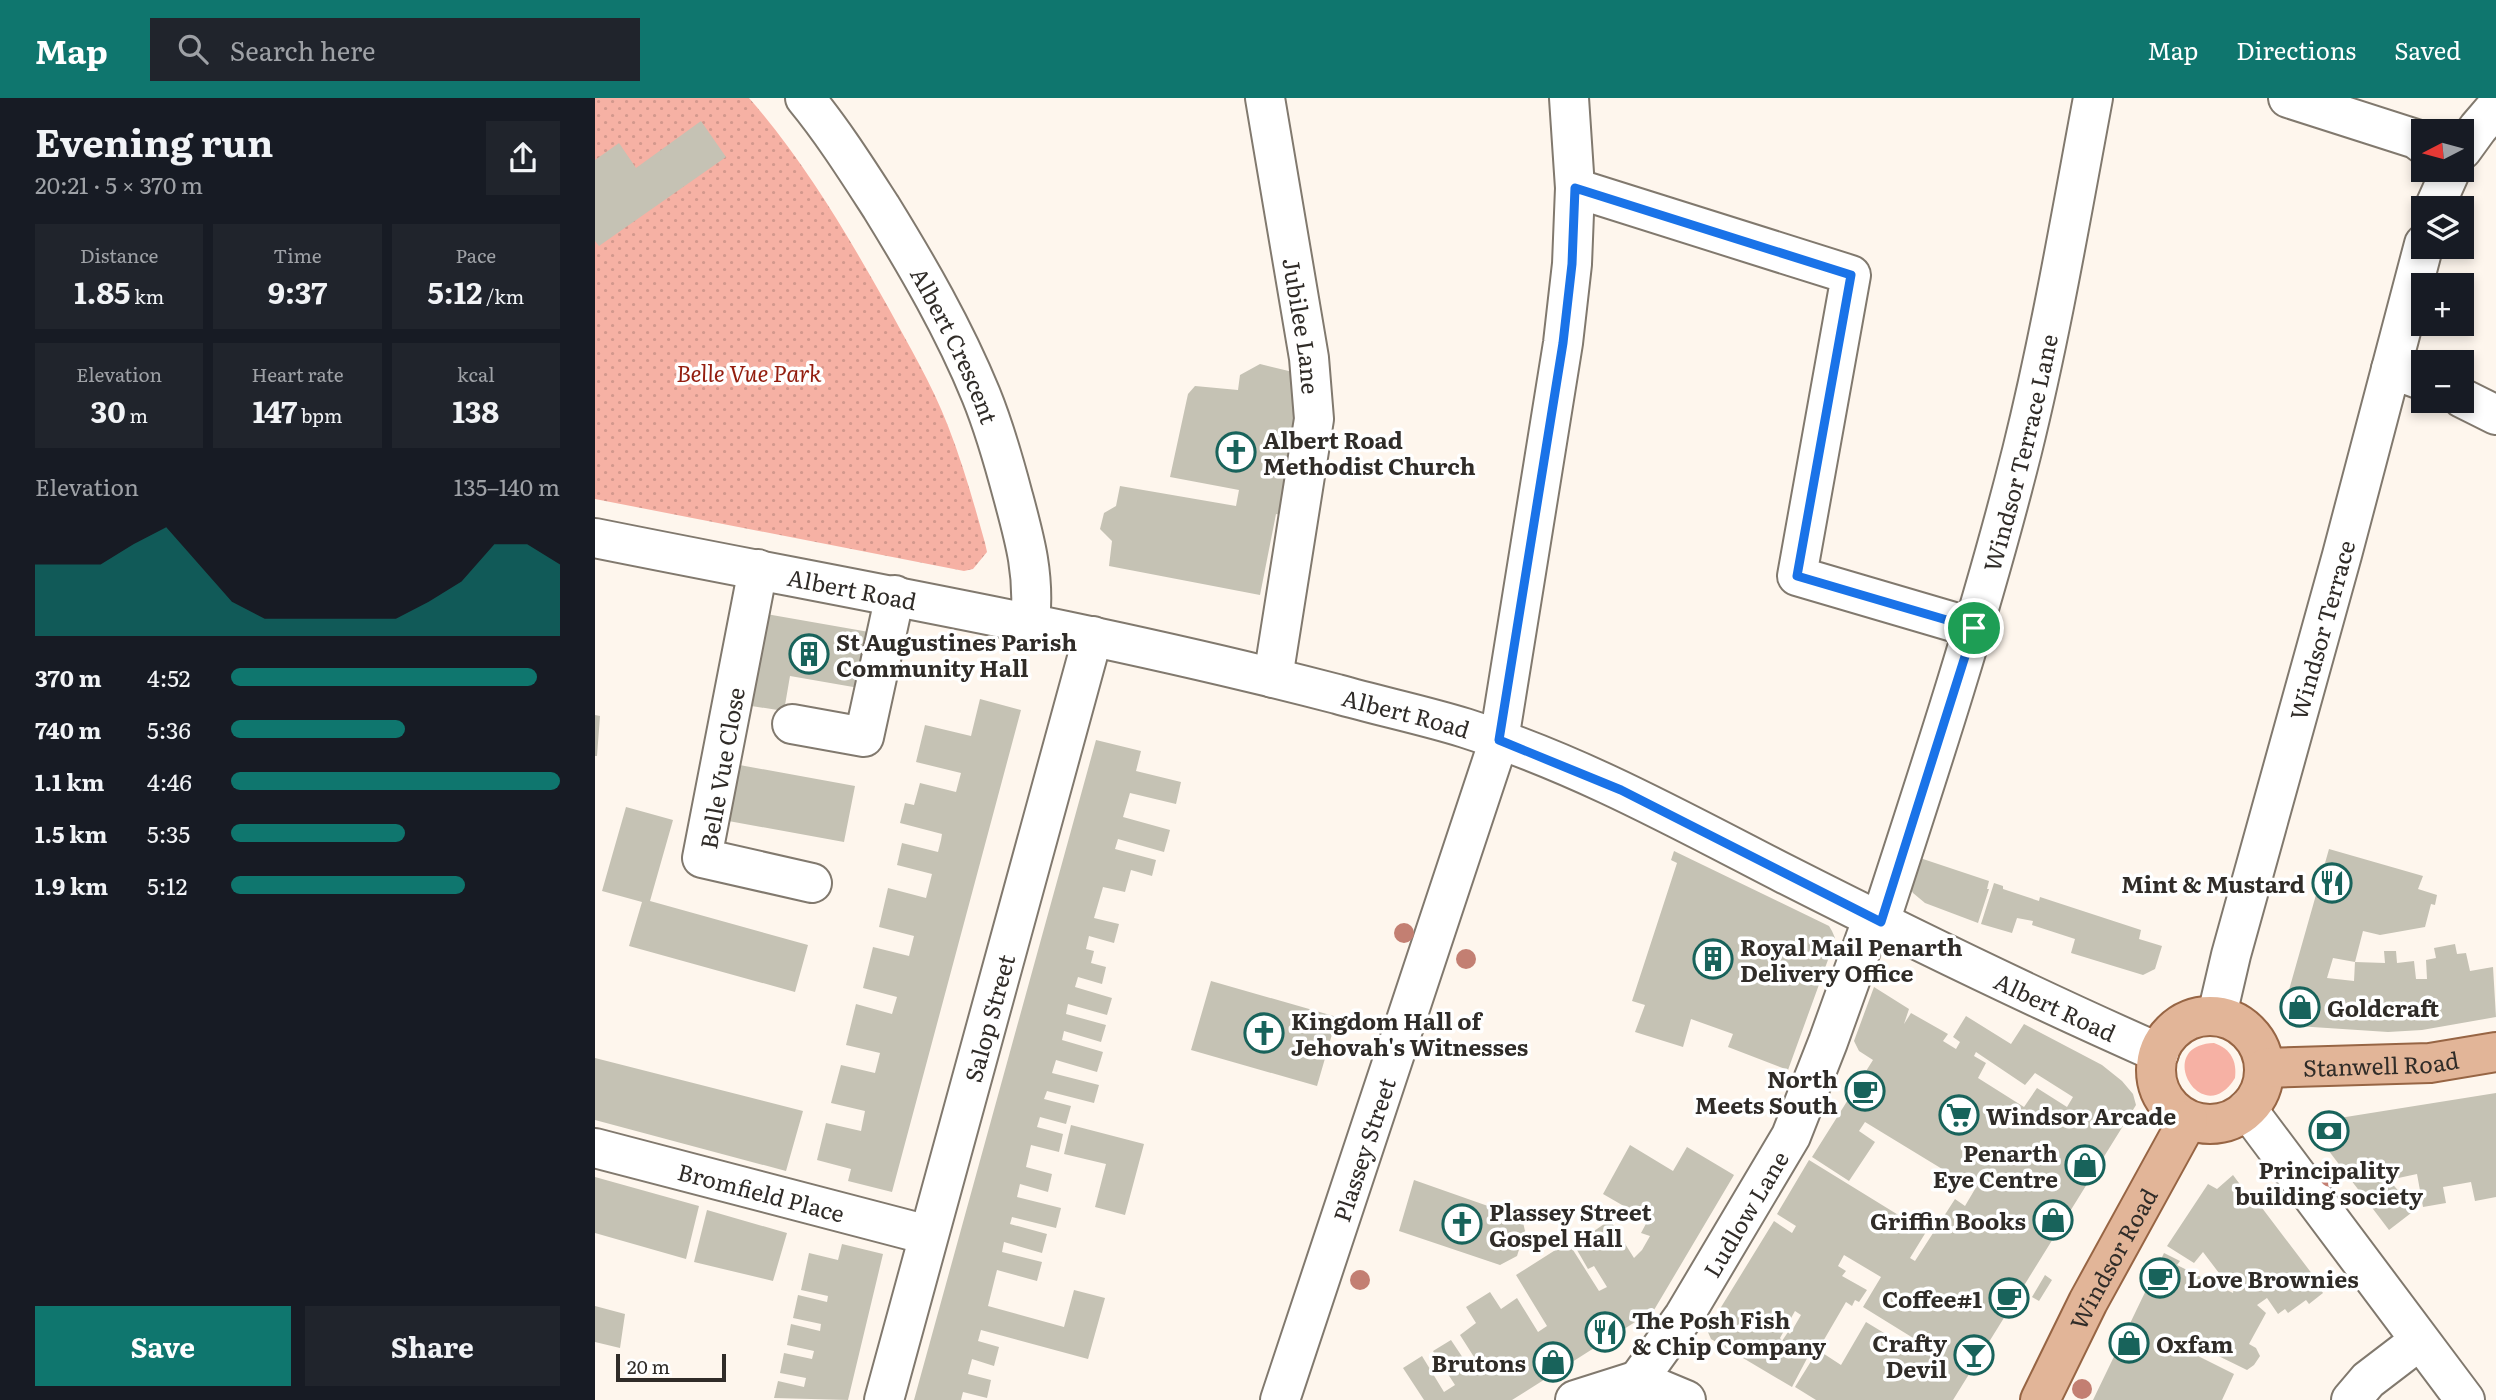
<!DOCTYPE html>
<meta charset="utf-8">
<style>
:root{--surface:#171b24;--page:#20242c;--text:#f1f3f6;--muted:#9ea1a6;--accent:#0f766e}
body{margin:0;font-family:Literata,serif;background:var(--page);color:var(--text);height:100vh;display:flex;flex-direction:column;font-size:26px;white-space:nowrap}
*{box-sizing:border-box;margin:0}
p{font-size:23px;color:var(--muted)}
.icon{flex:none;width:38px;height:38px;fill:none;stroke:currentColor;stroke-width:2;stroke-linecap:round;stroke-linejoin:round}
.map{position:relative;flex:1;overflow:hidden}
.drawer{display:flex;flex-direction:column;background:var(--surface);width:595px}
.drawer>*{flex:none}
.needle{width:46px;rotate:264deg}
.controls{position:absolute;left:1816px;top:21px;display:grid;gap:14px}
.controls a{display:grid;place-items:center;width:63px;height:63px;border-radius:0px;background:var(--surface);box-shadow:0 4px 10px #0003;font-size:35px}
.scale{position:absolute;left:21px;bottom:18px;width:110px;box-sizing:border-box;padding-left:7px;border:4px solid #302c28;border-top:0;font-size:19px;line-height:24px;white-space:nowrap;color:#302c28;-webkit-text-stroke:5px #fff;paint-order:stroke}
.pin{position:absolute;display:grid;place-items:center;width:60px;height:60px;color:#fff;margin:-30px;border:4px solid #fff;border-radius:50%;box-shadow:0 2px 7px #0007}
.round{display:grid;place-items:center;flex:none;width:74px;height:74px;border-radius:0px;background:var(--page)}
.summary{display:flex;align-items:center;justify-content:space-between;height:119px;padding:0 35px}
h1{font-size:38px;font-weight:700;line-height:52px}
.figures{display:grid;grid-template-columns:repeat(3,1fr);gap:10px;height:119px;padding:7px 35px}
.figures div{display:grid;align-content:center;border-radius:0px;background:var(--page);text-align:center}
.figures b{font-size:30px;font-weight:700}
.figures small{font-size:19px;font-weight:400}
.figures p{font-size:19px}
.chart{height:196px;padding:14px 35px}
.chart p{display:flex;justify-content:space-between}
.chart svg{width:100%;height:126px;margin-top:7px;fill:var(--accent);opacity:.7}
.primary-button{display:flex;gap:14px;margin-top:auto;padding:14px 35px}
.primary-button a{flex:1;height:80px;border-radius:0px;background:var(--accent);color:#fff;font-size:28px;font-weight:700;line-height:80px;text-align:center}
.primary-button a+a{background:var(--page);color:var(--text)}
ul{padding:0 35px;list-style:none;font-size:23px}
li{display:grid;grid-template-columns:112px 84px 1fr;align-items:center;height:52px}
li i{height:18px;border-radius:9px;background:var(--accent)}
header{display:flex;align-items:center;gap:42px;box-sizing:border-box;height:98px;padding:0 35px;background:var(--accent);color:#fff}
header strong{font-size:33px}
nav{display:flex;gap:38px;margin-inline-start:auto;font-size:24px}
.search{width:490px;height:63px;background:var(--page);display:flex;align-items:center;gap:18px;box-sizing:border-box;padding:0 24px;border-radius:0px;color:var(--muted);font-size:26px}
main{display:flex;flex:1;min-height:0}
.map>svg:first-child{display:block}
.green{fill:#f6b1a4}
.park{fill:url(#park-dots)}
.building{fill:#c5c2b4;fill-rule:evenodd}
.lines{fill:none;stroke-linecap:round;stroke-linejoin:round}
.minor-casing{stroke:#81796e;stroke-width:42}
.major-casing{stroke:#976544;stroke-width:42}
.minor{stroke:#fff;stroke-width:38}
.major{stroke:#e2b598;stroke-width:38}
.tree{fill:#c37f72}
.route-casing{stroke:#fff;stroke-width:14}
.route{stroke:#1a73e8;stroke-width:9}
.labels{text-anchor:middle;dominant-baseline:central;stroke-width:7;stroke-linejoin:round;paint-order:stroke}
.street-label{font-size:23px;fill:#302c28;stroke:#fff}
.park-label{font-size:23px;font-style:italic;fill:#931d0e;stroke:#fff}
.poi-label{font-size:23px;font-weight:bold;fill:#302c28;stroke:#fff;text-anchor:start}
</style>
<header>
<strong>Map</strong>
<div class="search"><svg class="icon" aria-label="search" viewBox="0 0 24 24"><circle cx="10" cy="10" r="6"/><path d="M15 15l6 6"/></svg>Search here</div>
<nav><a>Map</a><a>Directions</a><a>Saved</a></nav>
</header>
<main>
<section class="drawer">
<div class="summary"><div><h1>Evening run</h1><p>20:21 · 5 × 370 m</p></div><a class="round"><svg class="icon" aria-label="share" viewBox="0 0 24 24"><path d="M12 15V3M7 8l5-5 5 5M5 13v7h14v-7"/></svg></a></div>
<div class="figures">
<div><p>Distance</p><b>1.85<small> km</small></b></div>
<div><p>Time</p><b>9:37</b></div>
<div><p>Pace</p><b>5:12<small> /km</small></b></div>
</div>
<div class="figures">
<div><p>Elevation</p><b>30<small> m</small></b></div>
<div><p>Heart rate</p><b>147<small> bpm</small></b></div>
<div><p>kcal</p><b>138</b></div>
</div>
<div class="chart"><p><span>Elevation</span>135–140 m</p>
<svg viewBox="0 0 160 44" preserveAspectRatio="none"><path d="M0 44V19L10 19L20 19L30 12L40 6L50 19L60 32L70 38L80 38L90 38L100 38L110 38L120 32L130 25L140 12L150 12L160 19V44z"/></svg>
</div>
<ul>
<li><b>370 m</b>4:52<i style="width:93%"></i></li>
<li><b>740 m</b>5:36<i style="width:53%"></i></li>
<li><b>1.1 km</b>4:46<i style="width:100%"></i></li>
<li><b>1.5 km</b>5:35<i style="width:53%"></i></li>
<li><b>1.9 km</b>5:12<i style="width:71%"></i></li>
</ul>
<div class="primary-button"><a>Save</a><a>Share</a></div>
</section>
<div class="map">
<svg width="1901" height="1302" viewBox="0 0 1901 1302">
<defs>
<pattern id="park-dots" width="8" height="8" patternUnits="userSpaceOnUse" patternTransform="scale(1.75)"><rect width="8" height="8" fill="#f6b1a4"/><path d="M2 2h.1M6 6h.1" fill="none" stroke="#d3988d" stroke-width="1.8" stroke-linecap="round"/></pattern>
</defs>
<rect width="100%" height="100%" fill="#fef6ed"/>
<path class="green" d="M1619,945C1636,951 1642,963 1640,980C1607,1034 1557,947 1619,945Z"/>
<path class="park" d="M0,0H154C209,63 252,136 293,209C314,248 337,286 353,328C368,366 379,406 390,445L392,454L378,471L369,473L0,401Z"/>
<path class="building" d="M106,23L131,59L4,148L0,143V62L24,45L41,70Z
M665,266L702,275L707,330L691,418L681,416L665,497L514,468L517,443L505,431L509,415L521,408L525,388L641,408L644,392L575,379L593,296L600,288L643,292L645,277Z
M166,515L274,534L264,590L195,578L189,613L150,607Z
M385,601L426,612L297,1094L253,1083L256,1071L222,1062L231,1025L266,1033L270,1013L236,1005L246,967L280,975L285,955L251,947L261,906L297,916L302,899L268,890L278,849L314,858L319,838L284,829L293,790L331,800L337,776L302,767L307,745L343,754L346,742L347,736L305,725L310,705L319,707L325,685L361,694L366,675L321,664L330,627L376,638Z
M0,617L5,618L2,658H0Z
M501,642L546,653L541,673L586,684L581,706L535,695L528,719L575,732L569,754L523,741L520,751L561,762L557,778L536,772L530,794L508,789L499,820L524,826L519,845L494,838L491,851L499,853L496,865L511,869L507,886L483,879L480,889L517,900L512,917L473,906L471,916L511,927L506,944L469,933L467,942L508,954L502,974L461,962L457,975L504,987L499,1005L452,993L449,1001L476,1008L471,1026L445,1019L442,1029L468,1036L464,1054L436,1047L431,1069L457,1076L453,1094L425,1086L422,1099L466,1110L461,1130L417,1119L415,1126L452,1136L447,1155L409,1144L407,1154L447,1164L442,1183L402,1172L393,1208L469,1229L479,1192L510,1200L493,1261L386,1232L383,1243L404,1249L399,1268L377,1261L373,1276L396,1282L392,1300L368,1294L366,1302H319Z
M139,666L260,688L249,744L128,722Z
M31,709L78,722L55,803L213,847L200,894L34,848L47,804L7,793Z
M1734,751L1828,778L1823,791L1842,797L1840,807L1836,806L1830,829L1785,837L1768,833L1760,864L1738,860L1732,880L1759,883L1760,864L1790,865L1789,853H1801L1802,865L1819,863L1821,881H1832L1831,862L1841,860L1839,850L1860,846L1862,856L1871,855L1875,873L1898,869L1901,919L1827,932L1793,934L1702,928L1690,906Z
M1079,753L1234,828L1237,833L1240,840L1238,848L1193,972L1133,949L1138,936L1096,921L1088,949L1040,934L1050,907L1037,903L1082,765L1076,762Z
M1322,759L1394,783L1392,791H1394L1383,825L1330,805L1318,795L1315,790Z
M1399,785L1408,788V791L1444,803L1445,799L1546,832L1544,841L1567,848L1560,871L1548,877L1476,855L1480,841L1437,827L1438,823L1422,820L1417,835L1386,826Z
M616,883L742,919L722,988L596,952Z
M1279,889L1314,911L1309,926L1316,915L1353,936L1348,943L1361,951L1365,944L1358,939L1371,918L1416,946L1429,926L1507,967L1527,983L1538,996L1541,1007L1358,1302H1221L1200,1289L1223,1252L1246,1267L1271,1224L1317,1252L1323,1243L1268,1209L1286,1179L1249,1157L1243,1168L1251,1173L1247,1178L1272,1192L1264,1204L1260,1202L1257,1208L1251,1204L1223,1252L1218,1249L1197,1289L1116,1241L1112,1232L1179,1123L1197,1135L1201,1128L1182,1116L1214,1062L1331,1134L1315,1160L1320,1163L1360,1101L1370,1108L1380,1091L1270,1024L1264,1033L1280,1044L1254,1083L1217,1059L1278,962L1264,953L1259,943ZM1381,954L1430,987L1440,975L1478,999L1472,1009L1442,990L1429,1009L1383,980L1391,965L1379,958ZM1200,1213L1206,1217L1195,1236L1193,1234L1187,1243L1185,1240Z
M0,960L208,1013L191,1073L0,1022Z
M1901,995V1099L1880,1103L1876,1084L1848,1089L1851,1105L1828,1109L1822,1076L1794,1082L1820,1112L1794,1132L1724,1040L1732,1022Z
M476,1027L549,1046L530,1117L500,1109L511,1066L469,1056Z
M1035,1047L1078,1073L1092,1049L1139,1077L1059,1212L917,1302H829L808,1270L827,1258L849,1294L860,1287L838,1253L856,1242L878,1275L886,1270L865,1237L881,1225L871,1209L895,1194L906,1211L922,1200L943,1234L952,1228L921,1177L973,1144L1004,1193L1012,1189L999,1168L993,1171L982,1152L1002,1139L999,1133L1015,1122L1039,1160L1047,1152L1055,1138L1046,1135L1053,1122L1008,1096Z
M1638,1077L1658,1104L1661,1102L1724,1185L1722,1186L1728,1195L1714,1206L1711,1202L1693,1215L1690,1211L1683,1216L1672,1200L1662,1207L1671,1215L1654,1246L1661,1250L1665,1258L1659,1267L1652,1272L1603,1248L1599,1256L1639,1276L1627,1302H1498L1569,1155L1585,1163L1582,1167L1638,1195L1639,1189L1630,1177L1627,1179L1608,1154L1599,1165L1572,1148L1613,1086L1622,1091Z
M0,1079L104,1108L91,1161L0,1135Z
M819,1082L927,1120L930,1133L922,1158L905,1167L804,1133Z
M112,1112L192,1135L178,1183L99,1164Z
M247,1146L288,1156L253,1302L179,1300L183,1283L209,1289L211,1280L185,1275L189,1255L217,1261L219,1253L192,1247L196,1226L225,1233L226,1226L198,1220L203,1197L232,1204L233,1198L206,1192L214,1155L243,1162Z
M1450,1177L1457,1182L1444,1203L1437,1199Z
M0,1208L30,1216L25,1250L0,1244Z"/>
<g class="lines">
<g class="minor-casing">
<g id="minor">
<path id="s1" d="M210,0C238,34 262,72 286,109C323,169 359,231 386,297C399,329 409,364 418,398C430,442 440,478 435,524"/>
<path id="s2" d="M670,0L714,260L719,321L678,580"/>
<path d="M1693,0L1821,41L1829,47"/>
<path d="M1867,52L1883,30L1901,9"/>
<path d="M980,90L1256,177L1202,478L1379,530"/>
<path d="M1839,110L1856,72"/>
<path d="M1796,271L1829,283"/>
<path d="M1867,300L1901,317"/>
<path id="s3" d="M0,440C248,490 497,532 742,596C784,608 828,617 870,630C982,665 1085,722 1188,775C1312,838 1437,899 1564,955"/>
<path d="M163,471L107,760L217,785"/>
<path d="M197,626L269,639L300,497"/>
<path id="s4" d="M1285,824C1336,668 1387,512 1427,353C1456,236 1476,118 1498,0"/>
<path id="s5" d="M1622,917L1636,857L1747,457L1829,146"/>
<path d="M1652,1011L1870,1302"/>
<path id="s6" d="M0,1050L333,1137"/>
<path id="s7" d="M1043,1282L1089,1218L1196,1038L1233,944L1278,819"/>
<path id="s8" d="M289,1302L498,538"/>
<path id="s9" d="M685,1302L904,642L968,245L977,166L980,90L974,0"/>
<path d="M980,1302L1043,1282L1091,1302"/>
<path d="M1756,1302L1773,1282L1824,1243"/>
</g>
</g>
<g class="major-casing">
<g id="major">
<circle cx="1615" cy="972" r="54"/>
<path id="s10" d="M1670,970L1835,965L1901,954"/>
<path id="s11" d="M1445,1302L1493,1204L1593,1022"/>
</g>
</g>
<use href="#minor" class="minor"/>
<use href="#major" class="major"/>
</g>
<g class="tree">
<circle cx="809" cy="835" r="10"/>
<circle cx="871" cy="861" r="10"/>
<circle cx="1735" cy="1079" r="10"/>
<circle cx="765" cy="1182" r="10"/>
<circle cx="1487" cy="1291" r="10"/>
</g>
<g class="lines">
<g class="route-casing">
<path id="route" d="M980,90L1256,177L1202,478L1379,530L1286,824L1026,692L904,642L968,245L977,166Z"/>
</g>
<use href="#route" class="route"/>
</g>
<defs>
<g id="church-ring" transform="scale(2.0125)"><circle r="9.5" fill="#fff" stroke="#18635b" stroke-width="1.5"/><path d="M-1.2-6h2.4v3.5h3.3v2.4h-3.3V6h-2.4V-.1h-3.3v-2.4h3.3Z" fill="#18635b"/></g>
<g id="building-ring" transform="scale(2.0125)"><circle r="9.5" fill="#fff" stroke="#18635b" stroke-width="1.5"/><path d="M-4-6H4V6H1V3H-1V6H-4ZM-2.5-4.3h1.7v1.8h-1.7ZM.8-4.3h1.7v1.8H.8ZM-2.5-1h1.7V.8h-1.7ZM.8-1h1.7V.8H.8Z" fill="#18635b"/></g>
<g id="restaurant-ring" transform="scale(2.0125)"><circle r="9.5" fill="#fff" stroke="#18635b" stroke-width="1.5"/><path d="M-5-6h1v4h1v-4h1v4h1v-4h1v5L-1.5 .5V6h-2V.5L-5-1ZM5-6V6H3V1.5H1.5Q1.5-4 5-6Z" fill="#18635b"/></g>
<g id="shop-ring" transform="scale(2.0125)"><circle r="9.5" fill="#fff" stroke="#18635b" stroke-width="1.5"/><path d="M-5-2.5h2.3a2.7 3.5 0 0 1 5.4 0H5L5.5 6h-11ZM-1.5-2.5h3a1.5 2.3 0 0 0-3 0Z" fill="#18635b"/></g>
<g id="cafe-ring" transform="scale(2.0125)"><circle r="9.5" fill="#fff" stroke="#18635b" stroke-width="1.5"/><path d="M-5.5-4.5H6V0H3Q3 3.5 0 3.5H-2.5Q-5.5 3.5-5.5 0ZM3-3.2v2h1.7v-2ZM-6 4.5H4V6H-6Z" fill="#18635b"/></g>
<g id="supermarket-ring" transform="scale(2.0125)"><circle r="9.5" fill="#fff" stroke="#18635b" stroke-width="1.5"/><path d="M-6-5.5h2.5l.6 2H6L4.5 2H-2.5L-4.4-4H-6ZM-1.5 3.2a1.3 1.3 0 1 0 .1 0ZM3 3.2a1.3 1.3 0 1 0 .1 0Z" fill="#18635b"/></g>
<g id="bank-ring" transform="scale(2.0125)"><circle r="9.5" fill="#fff" stroke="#18635b" stroke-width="1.5"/><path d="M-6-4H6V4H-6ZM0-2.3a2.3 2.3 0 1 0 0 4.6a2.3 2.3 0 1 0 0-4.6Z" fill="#18635b"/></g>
<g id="bar-ring" transform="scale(2.0125)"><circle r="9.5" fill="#fff" stroke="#18635b" stroke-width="1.5"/><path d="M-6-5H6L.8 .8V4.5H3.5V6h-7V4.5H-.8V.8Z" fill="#18635b"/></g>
</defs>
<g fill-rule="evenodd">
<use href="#church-ring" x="641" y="354"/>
<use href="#building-ring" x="214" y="556"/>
<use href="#restaurant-ring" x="1737" y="785"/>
<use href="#building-ring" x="1118" y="861"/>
<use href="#shop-ring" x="1705" y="909"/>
<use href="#church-ring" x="669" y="935"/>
<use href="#cafe-ring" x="1270" y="993"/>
<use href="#supermarket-ring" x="1364" y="1017"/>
<use href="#bank-ring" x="1734" y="1033"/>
<use href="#shop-ring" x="1490" y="1067"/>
<use href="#shop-ring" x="1458" y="1122"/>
<use href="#church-ring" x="867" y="1126"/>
<use href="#cafe-ring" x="1565" y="1180"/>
<use href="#cafe-ring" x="1414" y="1200"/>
<use href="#restaurant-ring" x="1010" y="1234"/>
<use href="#shop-ring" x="1534" y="1245"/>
<use href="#bar-ring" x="1379" y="1257"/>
<use href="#shop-ring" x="958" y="1264"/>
</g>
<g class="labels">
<g class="street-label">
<text stroke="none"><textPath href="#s2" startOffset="231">Jubilee Lane</textPath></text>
<text stroke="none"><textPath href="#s1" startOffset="290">Albert Crescent</textPath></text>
<text stroke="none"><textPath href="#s4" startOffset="490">Windsor Terrace Lane</textPath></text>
<text stroke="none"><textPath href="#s3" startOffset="262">Albert Road</textPath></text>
<text stroke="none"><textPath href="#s5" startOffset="399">Windsor Terrace</textPath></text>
<text stroke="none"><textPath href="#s3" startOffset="830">Albert Road</textPath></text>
<text transform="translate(126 670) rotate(-80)">Belle Vue Close</text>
<text stroke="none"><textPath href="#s3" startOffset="1544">Albert Road</textPath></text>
<text stroke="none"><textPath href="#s8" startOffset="396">Salop Street</textPath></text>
<text stroke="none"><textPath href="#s10" startOffset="116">Stanwell Road</textPath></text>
<text stroke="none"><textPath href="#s9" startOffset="264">Plassey Street</textPath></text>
<text stroke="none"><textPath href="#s6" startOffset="172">Bromfield Place</textPath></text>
<text stroke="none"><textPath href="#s7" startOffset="198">Ludlow Lane</textPath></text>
<text stroke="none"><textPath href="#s11" startOffset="159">Windsor Road</textPath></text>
</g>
<g class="park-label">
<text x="154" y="274">Belle Vue Park</text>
</g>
<g class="poi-label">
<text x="668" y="341">Albert Road<tspan x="668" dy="26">Methodist Church</tspan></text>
<text x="241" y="543">St Augustines Parish<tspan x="241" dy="26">Community Hall</tspan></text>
<text x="1710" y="785" text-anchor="end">Mint &amp; Mustard</text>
<text x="1145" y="848">Royal Mail Penarth<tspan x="1145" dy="26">Delivery Office</tspan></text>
<text x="1732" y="909">Goldcraft</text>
<text x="696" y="922">Kingdom Hall of<tspan x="696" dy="26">Jehovah's Witnesses</tspan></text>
<text x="1243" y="980" text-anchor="end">North<tspan x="1243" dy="26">Meets South</tspan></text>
<text x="1391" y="1017">Windsor Arcade</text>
<text x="1463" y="1054" text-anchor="end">Penarth<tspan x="1463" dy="26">Eye Centre</tspan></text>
<text x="1734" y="1071" text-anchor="middle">Principality<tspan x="1734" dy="26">building society</tspan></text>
<text x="894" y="1113">Plassey Street<tspan x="894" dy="26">Gospel Hall</tspan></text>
<text x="1431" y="1122" text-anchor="end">Griffin Books</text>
<text x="1592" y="1180">Love Brownies</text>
<text x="1387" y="1200" text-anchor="end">Coffee#1</text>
<text x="1037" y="1221">The Posh Fish<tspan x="1037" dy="26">&amp; Chip Company</tspan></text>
<text x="1352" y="1244" text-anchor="end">Crafty<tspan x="1352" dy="26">Devil</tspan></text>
<text x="1561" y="1245">Oxfam</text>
<text x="931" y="1264" text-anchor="end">Brutons</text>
</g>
</g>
</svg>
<div class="controls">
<a><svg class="needle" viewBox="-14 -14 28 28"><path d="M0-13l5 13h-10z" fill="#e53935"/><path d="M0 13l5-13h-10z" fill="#9ea1a6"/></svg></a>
<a><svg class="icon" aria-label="layers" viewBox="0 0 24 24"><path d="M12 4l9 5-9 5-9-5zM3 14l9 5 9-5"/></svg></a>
<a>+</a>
<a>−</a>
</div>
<div class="scale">20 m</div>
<div class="pin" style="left:1379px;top:530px;background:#1e9e55"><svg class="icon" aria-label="arrive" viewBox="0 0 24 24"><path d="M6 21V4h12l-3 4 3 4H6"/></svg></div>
</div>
</main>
